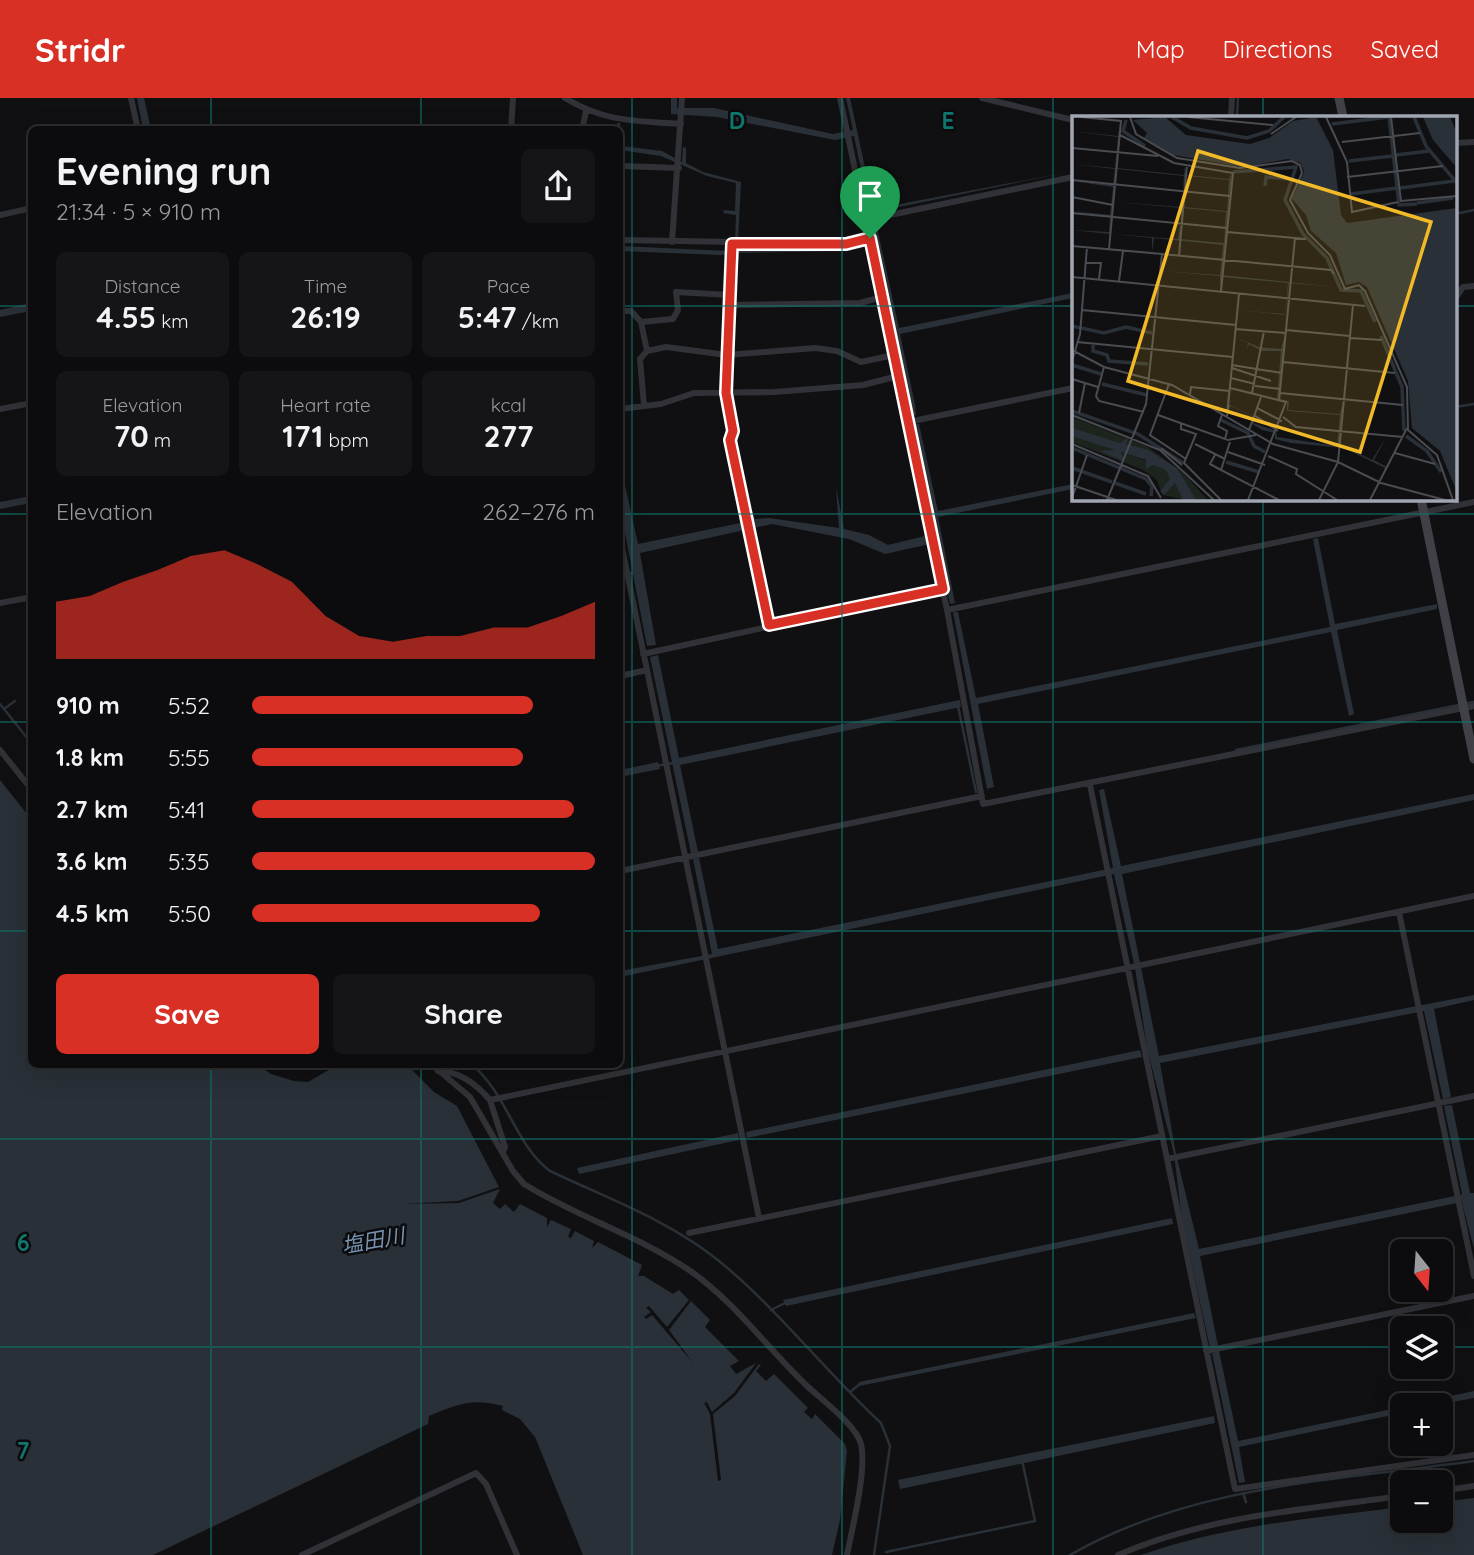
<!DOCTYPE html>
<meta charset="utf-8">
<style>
:root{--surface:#0c0c0e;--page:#151517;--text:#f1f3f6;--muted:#9a9b9e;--line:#2c2c2e;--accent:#d93025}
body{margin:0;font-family:Quicksand,"Noto Sans JP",sans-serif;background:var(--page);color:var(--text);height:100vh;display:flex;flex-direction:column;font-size:26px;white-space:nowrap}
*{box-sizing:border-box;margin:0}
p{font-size:23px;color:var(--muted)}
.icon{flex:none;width:38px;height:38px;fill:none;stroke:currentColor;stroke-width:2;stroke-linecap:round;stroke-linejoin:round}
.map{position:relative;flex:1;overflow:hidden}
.drawer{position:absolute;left:28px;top:28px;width:595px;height:942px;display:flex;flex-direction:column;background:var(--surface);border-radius:10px;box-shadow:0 7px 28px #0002,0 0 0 2px var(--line)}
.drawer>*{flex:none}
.needle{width:46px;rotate:163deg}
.buttons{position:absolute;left:1390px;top:1141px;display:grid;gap:14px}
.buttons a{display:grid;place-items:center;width:63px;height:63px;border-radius:10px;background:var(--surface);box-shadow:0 7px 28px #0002,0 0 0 2px var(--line);font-size:35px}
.pin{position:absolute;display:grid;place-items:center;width:60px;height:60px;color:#fff;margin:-72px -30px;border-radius:50% 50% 50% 0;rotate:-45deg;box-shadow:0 0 7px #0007}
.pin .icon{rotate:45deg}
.round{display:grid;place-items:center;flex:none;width:74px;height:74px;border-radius:10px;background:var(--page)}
.summary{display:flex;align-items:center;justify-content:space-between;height:119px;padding:0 28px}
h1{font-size:38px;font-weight:800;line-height:52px}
.stats{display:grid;grid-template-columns:repeat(3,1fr);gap:10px;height:119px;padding:7px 28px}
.stats div{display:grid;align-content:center;border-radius:10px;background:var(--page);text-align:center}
.stats b{font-size:30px;font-weight:800}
.stats small{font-size:19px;font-weight:400}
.stats p{font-size:19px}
.chart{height:196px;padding:14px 28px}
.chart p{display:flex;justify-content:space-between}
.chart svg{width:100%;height:126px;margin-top:7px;fill:var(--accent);opacity:.7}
.cta{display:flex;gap:14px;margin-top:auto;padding:14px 28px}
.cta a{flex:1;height:80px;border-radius:10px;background:var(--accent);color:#fff;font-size:28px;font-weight:800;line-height:80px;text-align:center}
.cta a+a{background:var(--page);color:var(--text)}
ul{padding:0 28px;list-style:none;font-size:23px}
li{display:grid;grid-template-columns:112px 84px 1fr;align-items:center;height:52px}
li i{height:18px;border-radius:9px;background:var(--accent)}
header{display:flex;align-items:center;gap:42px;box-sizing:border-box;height:98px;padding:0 35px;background:var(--accent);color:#fff}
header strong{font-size:33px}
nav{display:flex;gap:38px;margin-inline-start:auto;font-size:24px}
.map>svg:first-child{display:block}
.water{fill:#293037}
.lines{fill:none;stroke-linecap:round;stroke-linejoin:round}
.stream{stroke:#293037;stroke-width:2.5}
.street{stroke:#313237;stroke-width:6}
.secondary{stroke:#3f4147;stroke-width:9}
.route-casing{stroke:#fff;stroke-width:14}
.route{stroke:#d93025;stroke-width:9}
.grid{fill:none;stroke:#0f766e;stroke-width:2;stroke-opacity:0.55}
.labels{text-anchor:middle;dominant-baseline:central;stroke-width:5;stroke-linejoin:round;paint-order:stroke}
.water-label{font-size:21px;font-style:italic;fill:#7792af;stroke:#0b0b0d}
.inset-river{fill:none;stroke:#293037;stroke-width:3.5}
.inset-road{fill:none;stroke:#4a4c52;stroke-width:2}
.view{fill:#f2ba28;fill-opacity:0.15;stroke:#f2ba28;stroke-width:3.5}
.inset-edge{fill:none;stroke:#a1a6b3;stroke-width:3.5}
.grid-label{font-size:23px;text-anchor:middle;font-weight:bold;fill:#0f766e;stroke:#0b0b0d;stroke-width:5;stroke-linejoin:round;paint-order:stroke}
</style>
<header>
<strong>Stridr</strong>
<nav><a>Map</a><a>Directions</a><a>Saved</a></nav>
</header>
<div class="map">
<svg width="1474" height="1457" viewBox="0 0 1474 1457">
<rect width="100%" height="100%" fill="#101012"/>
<path class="water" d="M137,0H144L151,31H143Z
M671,0H677V10H714L833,36L853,32L846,0H850L874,111L1073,73L870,115L854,38L835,42L717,19L671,16Z
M617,25H620L622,48L662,53L682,64L683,49L686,50V65L703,74L741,84L738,144L735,143L736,117L723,115L724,112L735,113L736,85L707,78L661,58L620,52Z
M876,125L899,230L1073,195V200L900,236L915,306L916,317L913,318L872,126Z
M866,145L869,148L849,153L739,155L734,204V155L721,157L620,153V148L728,153L736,150L846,149Z
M31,205V213L0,219V212Z
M914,326H919L938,413L1073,386V391L938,419L955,505L950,506Z
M620,365L638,446L745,424L752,421L749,413L752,412L755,421L769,420L839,430L836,389L844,431L869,437L888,447L929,437L930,446L885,456L849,441L772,426L640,455L656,547L647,548L620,409Z
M31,398V405L0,411V404Z
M1318,440L1335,526L1437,506V511L1337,532L1354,616L1349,618L1331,534L978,606L994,689L987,691L953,514H958L976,600L1330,529L1313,441Z
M658,557L679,660L960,602L961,609L680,667L698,754L691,755L650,559Z
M658,664L660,671L620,679V672Z
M0,682L31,721L32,966H256L271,976L294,983L308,984L339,966H406L434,994L457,1008L499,1089L458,1103L402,1106L459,1105L500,1091L493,1105L500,1111L505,1106L514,1114L520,1106L547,1120V1129L551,1122L571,1131L568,1139L571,1140L575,1133L594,1143L592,1150L598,1144L642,1167L638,1178H644L673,1196L679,1192L689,1202L667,1229L649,1208L646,1210L651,1214L644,1219L646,1221L652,1217L693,1265L669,1232L691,1203L710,1222L705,1229L739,1263L730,1268L736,1276L756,1265L734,1295L712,1314L707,1304L704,1305L710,1316L718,1383L721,1382L713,1316L735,1298L759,1266L761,1267L756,1273L766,1283L774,1276L808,1310L804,1314L812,1321L815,1316L845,1346L847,1353L840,1422L832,1457H583L535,1339L520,1321L502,1312L503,1308C471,1300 459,1306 429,1318L428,1326L153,1457H0Z
M1104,691L1121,768L1474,696V702L1122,776L1159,958L1474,897V902L1434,911L1451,999L1443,1001L1424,913L1160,965L1176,1056L1199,1151L1455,1098L1457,1105L1200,1158L1218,1248L1210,1250L1182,1122L1174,1056L1147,950L1135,870L1114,776L620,879V873L712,856L693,761L699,760L718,851L1113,770L1099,692Z
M1140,952L1142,959L747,1040L746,1034Z
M1452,1007L1470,1095H1474V1151L1460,1097L1462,1096L1444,1008Z
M738,1035L739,1042L579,1076L577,1070Z
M1172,1120L1173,1126L786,1208L783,1202Z
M1194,1215L1196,1220L859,1288V1284Z
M1219,1253L1238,1343L1402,1309V1315L1239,1349L1245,1384L1239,1385L1212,1255Z
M1474,1293V1300L1437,1307H1408Z
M1214,1318L1215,1325L900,1391L898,1382Z
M1474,1400V1457H1141C1226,1427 1314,1420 1402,1409V1423H1440V1404Z"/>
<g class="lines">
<path class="stream" d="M1237,19L1238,0
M1455,116L1474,112
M1455,309L1474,306
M620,478L634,475
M1468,605L1474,604
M0,606L32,646
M958,608L976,694
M4,611L15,603
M1236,652L1459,607
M656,668L673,665
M471,966C507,995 515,1047 550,1073C607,1100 670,1123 719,1163C778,1211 825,1273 881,1325L890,1348L874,1457
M771,1212L787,1204
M850,1294L861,1285
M1243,1395L1246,1404
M886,1454L1035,1423L1022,1362
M1070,1457C1192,1387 1338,1382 1474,1363"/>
<path class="street" d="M131,0L138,32
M565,0C604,24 636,23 681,26
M840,0L947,512L983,706L1474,608
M982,0L1073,22
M1231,19L1232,0
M511,32L513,0
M582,32L586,13
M1455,45L1474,44
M620,68L679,70
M0,117L32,110
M866,122L1073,79
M620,142L846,146L870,140
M672,144L682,0
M732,146L726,295L733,333L731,342L769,527
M1455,201L1463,189L1474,188
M729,207L860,205L882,199
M620,213H631L641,224L673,221L678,212L676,194L730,197
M641,224L647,253L640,261L644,307
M647,253L666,249L727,257L815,250L837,253L861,264L894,257
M0,311L32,305
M620,311L661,306L694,295L774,294L863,287L898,278
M908,324L1073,290
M620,440L759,1120
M0,505L32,499
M947,512L1474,404
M643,556L943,491
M620,578L647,572
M0,652L32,692
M1090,687L1235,1391L1474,1357
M620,773L982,698
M1399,814L1474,1178
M431,966L470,999L513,1073L524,1086C577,1119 637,1137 689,1172C734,1203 768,1251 807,1288C821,1301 857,1328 861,1346C867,1372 852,1431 847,1457
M438,973C459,973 477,987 490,1002L1474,798
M490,1002L505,1049L503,1054
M1167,1061L1474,998
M689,1135L1162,1038
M1206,1253L1474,1198
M1440,1393L1474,1388
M302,1457L476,1375L486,1386L517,1457
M1118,1457C1208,1418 1306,1411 1402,1398"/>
<path class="secondary" d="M1339,0L1343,19
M1421,401L1474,661"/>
</g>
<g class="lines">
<g class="route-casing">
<path id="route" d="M870,140L943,491L769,527L730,342L733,333L726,295L732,146H846Z"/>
</g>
<use href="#route" class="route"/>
</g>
<path class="grid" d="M211,0V32M421,0V32M632,0V1457M842,0V1457M1053,0V1457M1263,0V19M0,208H32M620,208H1073M1455,208H1474M1263,401V1457M0,416H32M620,416H1474M0,624H32M620,624H1474M0,833H32M620,833H1474M211,966V1457M421,966V1457M0,1041H1474M0,1249H1402M1440,1249H1474"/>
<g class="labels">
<g class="water-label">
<text transform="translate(373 1142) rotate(-10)">塩田川</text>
</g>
</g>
<g transform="translate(1072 18)">
<rect width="385" height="385" fill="#101012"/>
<path d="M0,301L76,331L111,357L136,384H120L106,354L0,313ZM0,318L99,354L115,384L91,379L84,363L71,354L0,326Z" fill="#1d241e"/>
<path d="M93,1L114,19L178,28L197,22L221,5L244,1L261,34L269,99L275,107L385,92V376L368,335L340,312L336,265L295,171L287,166L274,169L264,137L239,115L234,99L220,83L232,56L229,47L216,43L171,51L101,39L72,22L75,17L61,4ZM351,1H378L385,17V52L361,24ZM49,2L45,52L112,59L113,50L114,59L157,63L160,57L150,159L264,171L217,167L211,216L213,199L166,194L213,198L216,167L150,161L148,174V160L89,155L148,159L151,129L82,122L80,136V122L39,118L106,123L108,108V123L152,127L154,96L111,92L109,107V92L42,86L109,91L111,76V91L155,95L157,64L114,60L111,75L112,60L45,53L38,118L0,114L37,116L38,101L0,95L38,99L41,71L0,65L41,69L43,53L0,48L43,52L46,21L0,15L46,20ZM213,218L207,283L217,285L216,294L268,298L271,285L267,330H272L300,344L314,321L302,344L315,351L308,365L313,352L272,332L219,327L203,323V317L190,314L180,308L182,301L159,290L154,298L156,276L120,273L157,276L156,288L183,301L182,307L204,315L205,321L265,330L268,299L215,295V286L203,284L158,271L179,276L182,268L180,276L205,283L209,235H190L177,228L175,234L176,227L163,221L187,231L209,233ZM0,312L48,327L56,322L54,328L76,334L105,352L124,384H111L103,367L92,379L88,375L98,363L94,354L81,349L74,353V344L49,336L52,345L27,335L43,334L0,320Z" fill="#293037"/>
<path class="inset-river" d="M100,1L119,12L175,22L197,15L212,1M317,1L327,89L345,88M342,1L354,30L385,67M54,4L51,15L73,30M260,8L317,1M324,39L357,35M277,45L320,40M161,56L224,51L213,84L231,118L255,142L269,174L289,175L303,206M193,70L194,61L219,63M328,72L382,65M279,78L325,72M345,87L381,82M0,210L32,217L54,211L80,217M309,220L330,271L332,315M21,229V235L35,239L37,245L76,248M0,249L29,258M30,268L75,279M0,295L66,318L111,347M149,304L176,317L182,330L193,336M334,320L355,335L369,356M0,332L74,363L80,370L79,380M154,346L187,356M0,352L40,366M43,367L74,378"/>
<path class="inset-road" d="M9,1L49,5L37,133M58,1L64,18L105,42L168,52L220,45L228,49L230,57L218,84L236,117L258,139L273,173L287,169L293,175L335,271L336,314L365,339L381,384M116,1L201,9M254,1L275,46L280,96L326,86M319,1L329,85L385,80M199,18L224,1M48,19L102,47L161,57L149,175M270,26L348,17M0,32L86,40M275,61L371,50M0,64L158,80M0,81L41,89M0,97L155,112M155,116L234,123M0,130L90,138L74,288L35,384M90,138L259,154L262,158M107,140L115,49M14,147H29L27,163M0,161L293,190M47,165L51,135M10,194L164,209M163,213L214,217M214,214L278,220M278,222L310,224M5,226L161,241M0,234L32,251L100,269L201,328L266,346L309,367L373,384M0,245L8,218L15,131M211,246L323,257M160,249L210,257M32,251L24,280L27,285L72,296M160,252L199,265M159,262L183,268M0,263L26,271M97,268L78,319L114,343M183,270L208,273M158,272L214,286L176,384M180,277L192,215M208,277L331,289M118,279L119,271L158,275M207,285L223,122M185,292L210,305M7,297L13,267M0,299L88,334L142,384M86,299L156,324L184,319M150,299L146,310L155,315L153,324M182,299L206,315M155,301L167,178M211,301L224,311L331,321M109,307V313L124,318L112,347L149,384M177,314L189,281M158,326L149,354L207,384M0,328L76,360L89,382M123,328L153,343M89,332L110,349M156,336L193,349M323,337L363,348M143,339L138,348L149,354M196,340L225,353L224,358L265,384M0,369L44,384M0,382L15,339M247,384L266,346L281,189M298,384L335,312"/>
<path class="view" d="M126,35L359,106L288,336L56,265Z"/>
<rect width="385" height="385" class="inset-edge"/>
</g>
<g class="grid-label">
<text x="737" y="31">D</text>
<text x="948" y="31">E</text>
<text x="23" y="1153">6</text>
<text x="23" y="1361">7</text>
</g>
</svg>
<div class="buttons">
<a><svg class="needle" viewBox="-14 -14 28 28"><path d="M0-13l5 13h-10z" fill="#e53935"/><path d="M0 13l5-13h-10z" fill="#9a9b9e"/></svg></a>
<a><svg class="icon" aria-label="layers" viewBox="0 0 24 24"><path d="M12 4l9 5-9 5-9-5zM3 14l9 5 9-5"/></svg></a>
<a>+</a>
<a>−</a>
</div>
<div class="pin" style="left:870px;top:140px;background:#1e9e55"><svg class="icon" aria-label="arrive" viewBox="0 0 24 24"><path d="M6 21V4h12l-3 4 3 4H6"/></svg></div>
<section class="drawer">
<div class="summary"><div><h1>Evening run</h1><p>21:34 · 5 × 910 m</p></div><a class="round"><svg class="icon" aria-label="share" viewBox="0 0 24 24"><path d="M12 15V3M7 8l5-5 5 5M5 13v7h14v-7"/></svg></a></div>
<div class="stats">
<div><p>Distance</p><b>4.55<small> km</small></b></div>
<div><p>Time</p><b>26:19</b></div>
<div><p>Pace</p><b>5:47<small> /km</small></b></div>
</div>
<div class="stats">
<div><p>Elevation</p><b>70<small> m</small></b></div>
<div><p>Heart rate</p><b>171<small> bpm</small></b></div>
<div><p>kcal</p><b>277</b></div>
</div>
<div class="chart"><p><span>Elevation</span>262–276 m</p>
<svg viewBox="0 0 160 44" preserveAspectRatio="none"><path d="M0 44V24L10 22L20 17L30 13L40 8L50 6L60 11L70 17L80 29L90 36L100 38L110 36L120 36L130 33L140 33L150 29L160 24V44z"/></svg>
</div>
<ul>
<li><b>910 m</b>5:52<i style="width:82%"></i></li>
<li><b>1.8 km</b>5:55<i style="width:79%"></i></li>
<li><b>2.7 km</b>5:41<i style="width:94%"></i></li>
<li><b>3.6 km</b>5:35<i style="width:100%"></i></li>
<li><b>4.5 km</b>5:50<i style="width:84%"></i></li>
</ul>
<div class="cta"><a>Save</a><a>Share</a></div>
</section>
</div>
